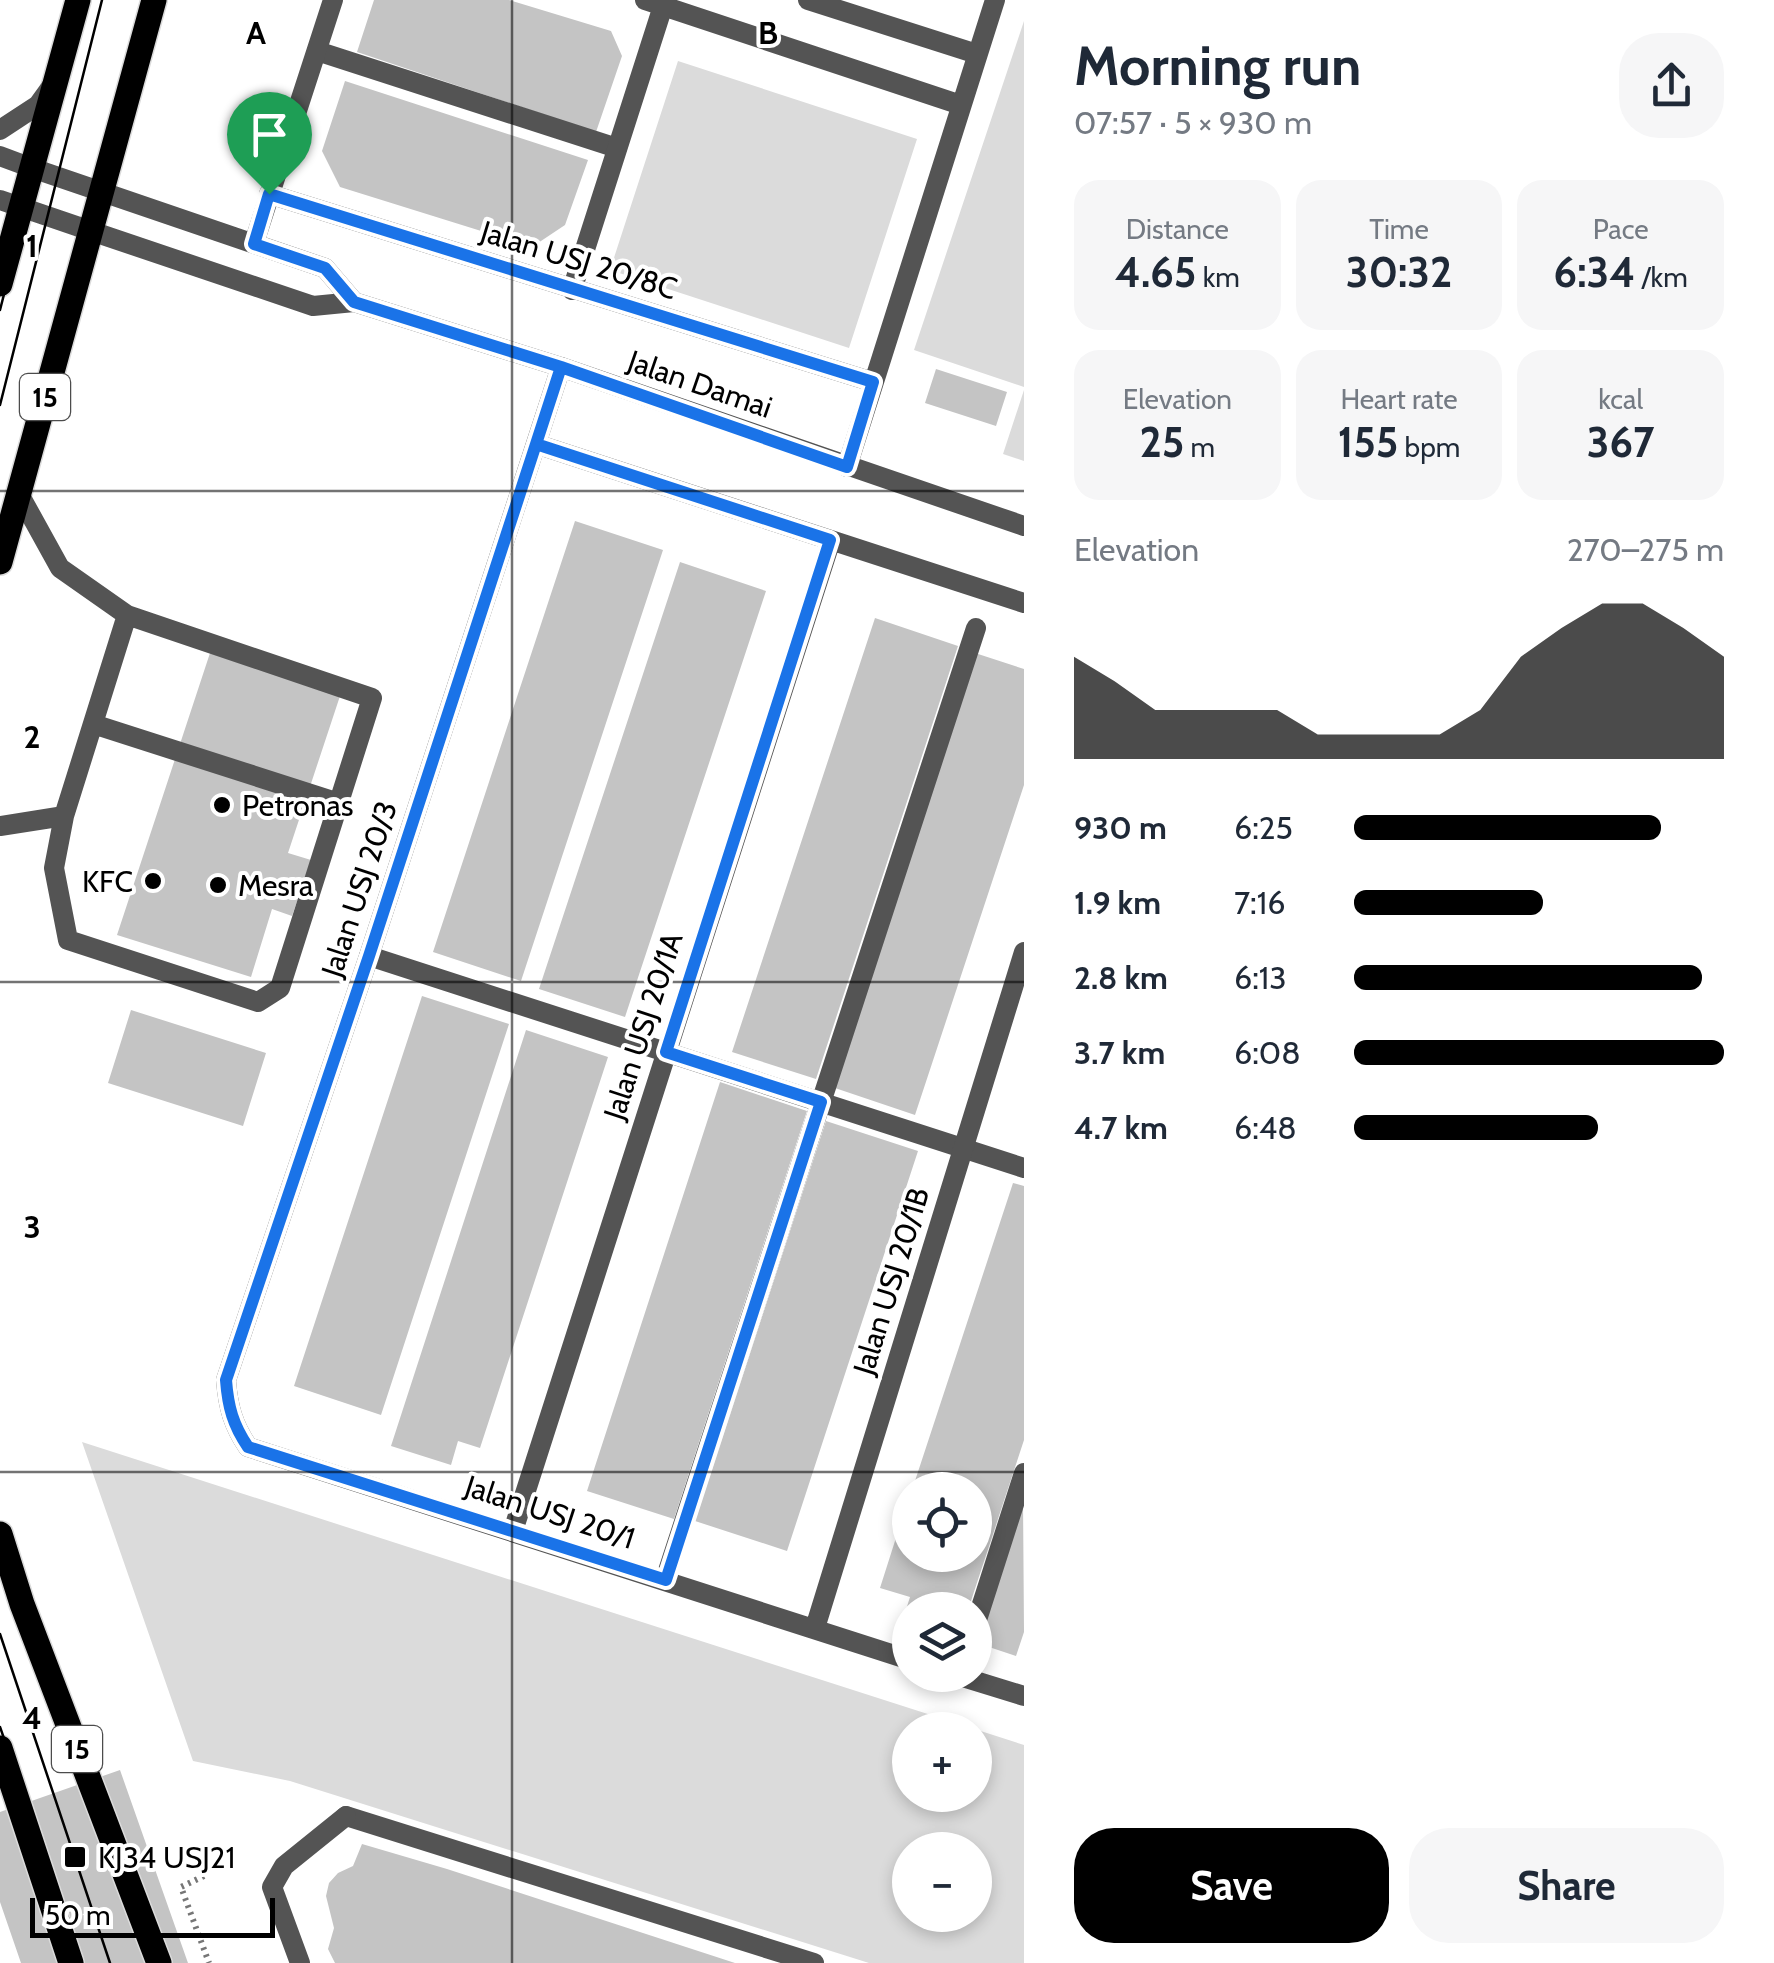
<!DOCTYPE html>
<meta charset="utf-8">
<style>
:root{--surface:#fff;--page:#f6f6f7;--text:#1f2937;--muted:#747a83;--accent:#000}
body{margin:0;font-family:Cabin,sans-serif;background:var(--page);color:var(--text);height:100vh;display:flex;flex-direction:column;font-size:38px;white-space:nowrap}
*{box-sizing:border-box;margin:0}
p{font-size:32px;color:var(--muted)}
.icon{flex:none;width:55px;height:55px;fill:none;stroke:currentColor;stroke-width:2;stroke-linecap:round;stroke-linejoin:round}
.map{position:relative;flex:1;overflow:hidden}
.drawer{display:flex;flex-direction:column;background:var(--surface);width:750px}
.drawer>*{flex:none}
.fabs{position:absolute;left:892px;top:1472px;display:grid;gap:20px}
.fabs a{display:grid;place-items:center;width:100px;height:100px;border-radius:50%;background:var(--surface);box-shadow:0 5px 15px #0003;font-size:50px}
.scale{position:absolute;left:30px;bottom:25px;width:245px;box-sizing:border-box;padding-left:10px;border:5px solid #000;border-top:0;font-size:28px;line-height:35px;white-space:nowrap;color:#000;-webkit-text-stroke:8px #fff;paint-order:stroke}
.pin{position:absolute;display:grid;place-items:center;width:85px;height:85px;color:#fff;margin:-102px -42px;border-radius:50% 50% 50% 0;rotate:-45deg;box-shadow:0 0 10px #0007}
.pin .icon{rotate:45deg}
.round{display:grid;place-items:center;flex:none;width:105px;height:105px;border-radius:40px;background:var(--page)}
.summary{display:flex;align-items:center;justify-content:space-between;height:170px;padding:0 50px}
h1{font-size:55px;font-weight:800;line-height:75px}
.stats{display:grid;grid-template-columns:repeat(3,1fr);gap:15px;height:170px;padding:10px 50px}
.stats div{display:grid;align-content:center;border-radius:25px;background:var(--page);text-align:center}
.stats b{font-size:42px;font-weight:800}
.stats small{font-size:28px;font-weight:400}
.stats p{font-size:28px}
.chart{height:280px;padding:20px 50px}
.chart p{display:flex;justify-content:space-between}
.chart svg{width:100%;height:180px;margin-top:10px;fill:var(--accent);opacity:.7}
.action{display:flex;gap:20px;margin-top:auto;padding:20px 50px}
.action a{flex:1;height:115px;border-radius:40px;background:var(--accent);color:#fff;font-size:40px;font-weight:800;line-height:115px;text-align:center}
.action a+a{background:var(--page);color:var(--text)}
ul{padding:0 50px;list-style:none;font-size:32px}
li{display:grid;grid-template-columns:160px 120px 1fr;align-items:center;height:75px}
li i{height:25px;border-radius:12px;background:var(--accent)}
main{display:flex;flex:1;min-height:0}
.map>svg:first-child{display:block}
.green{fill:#dbdbdb;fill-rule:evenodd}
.building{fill:#c4c4c4}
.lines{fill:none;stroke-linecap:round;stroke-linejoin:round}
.primary-casing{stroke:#dbdbdb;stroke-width:28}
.path{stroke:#767676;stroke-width:6;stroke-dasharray:2.5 5;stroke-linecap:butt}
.service{stroke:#545454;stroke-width:20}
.minor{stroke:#545454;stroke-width:20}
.tertiary{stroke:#545454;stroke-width:20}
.primary{stroke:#000;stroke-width:25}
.tram{stroke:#000;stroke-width:2.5}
.route-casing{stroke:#fff;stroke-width:20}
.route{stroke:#1a73e8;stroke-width:12}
.grid{fill:none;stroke:#000;stroke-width:2.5;stroke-opacity:0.55}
.poi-dot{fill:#000;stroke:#fff;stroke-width:4}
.labels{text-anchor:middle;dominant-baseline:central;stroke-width:8;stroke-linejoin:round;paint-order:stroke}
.shield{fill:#fff;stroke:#4c4c4c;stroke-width:2.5}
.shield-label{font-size:28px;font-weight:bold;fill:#000}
.street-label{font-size:30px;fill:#000;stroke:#fff}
.poi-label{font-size:30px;fill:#000;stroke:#fff;text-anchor:start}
.grid-label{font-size:32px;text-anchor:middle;font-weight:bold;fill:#000;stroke:#fff;stroke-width:8;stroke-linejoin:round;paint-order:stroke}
</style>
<main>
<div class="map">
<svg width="1024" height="1963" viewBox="0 0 1024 1963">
<rect width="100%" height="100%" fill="#fff"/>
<path class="green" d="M1024,21V387L914,350Z
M678,61L917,139L849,348L610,270Z
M1024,390V461L1003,454Z
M82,1442L1024,1745V1963H869L290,1781L193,1761ZM910,1730H975V1795H910ZM910,1850H975V1915H910Z"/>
<path class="building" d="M374,0H509L611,31L622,56L596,132L357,52Z
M345,81L588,160L565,225L535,245L523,244L340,187L322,151Z
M936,369L1007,392L996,426L925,403Z
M575,521L663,550L521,981L433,952Z
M680,562L766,591L625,1017L539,989Z
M875,618L958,646L816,1079L732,1052Z
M210,653L340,696L288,853L311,860L292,916L272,909L251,977L117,935Z
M975,653L1024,669V785L915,1115L832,1087Z
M422,996L509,1024L381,1415L294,1386Z
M131,1010L266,1053L243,1126L108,1083Z
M526,1030L608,1057L480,1448L458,1441L451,1465L391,1446Z
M720,1082L807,1111L674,1519L587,1491Z
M826,1121L918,1151L787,1551L695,1521Z
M1013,1183L1024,1186V1440L968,1610H910V1621L903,1619L910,1597L880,1588L909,1497L910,1555H975V1490H912Z
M1023,1499L1024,1632L1016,1656L977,1643Z
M120,1770L188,1963H21L0,1902V1812Z
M362,1844L447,1869L735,1963H335L328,1949L334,1928L326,1896L329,1883L338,1873L353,1866Z"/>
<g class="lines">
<g class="primary-casing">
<path id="primary" d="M0,284L78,0
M0,562L154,0
M0,1534L22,1604L159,1963
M0,1748L71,1963"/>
</g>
<path class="path" d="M204,1876L181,1887L209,1963"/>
<path class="service" d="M317,51L617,148
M93,724L339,803
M64,816L54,868L68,940L258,1002L280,988L372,698L127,615
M0,826L64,816L127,615L60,568L18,492
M369,956L1024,1168
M665,1580L976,628
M975,1626L1024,1473
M346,1816L814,1963"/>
<path class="minor" d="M645,0L961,105
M808,0L977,54
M0,130L38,105L51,87
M0,156L32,168
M269,194L873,382
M0,200L91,231
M254,243L333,0
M572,290L663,6
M561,367L369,956L226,1380C228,1407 233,1425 248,1447L910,1660
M536,444L1024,603
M847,467L995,0
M513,1531L831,540
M815,1628L1024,952
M956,1675L1024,1696
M300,1963L272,1887L284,1866L346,1816"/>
<path class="tertiary" d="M32,168L325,268L354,302
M91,231L313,306L354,302L561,367L1024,526"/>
<use href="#primary" class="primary"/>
<path class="tram" d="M0,310L79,0
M0,405L102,0
M0,1634L110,1963
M0,1727L82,1963"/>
</g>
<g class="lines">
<g class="route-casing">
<path id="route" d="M269,194L254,244L325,268L354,302L561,367L536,444L369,956L226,1380C228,1407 233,1425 248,1447L666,1580L821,1102L666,1052L830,540L536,444L561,367L847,467L873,382L269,194"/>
</g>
<use href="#route" class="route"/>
</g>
<path class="grid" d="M512,0V1963M0,491H1024M0,982H1024M0,1472H1024"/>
<g class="poi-dot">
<circle cx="222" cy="805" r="10"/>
<circle cx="153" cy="881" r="10"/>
<circle cx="218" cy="885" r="10"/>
<rect x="63" y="1845" width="24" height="24" rx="5"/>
</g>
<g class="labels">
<g class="shield">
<rect x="20" y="374" width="50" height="46" rx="8"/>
<rect x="52" y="1726" width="50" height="46" rx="8"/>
</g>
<g class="shield-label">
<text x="45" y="397">15</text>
<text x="77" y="1749">15</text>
</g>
<g class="street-label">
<text transform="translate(579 260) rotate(17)">Jalan USJ 20/8C</text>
<text transform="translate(700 384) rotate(19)">Jalan Damai</text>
<text transform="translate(359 889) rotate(-72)">Jalan USJ 20/3</text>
<text transform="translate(643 1026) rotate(-72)">Jalan USJ 20/1A</text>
<text transform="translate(891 1281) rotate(-73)">Jalan USJ 20/1B</text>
<text transform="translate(550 1512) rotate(18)">Jalan USJ 20/1</text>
</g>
<g class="poi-label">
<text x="242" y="805">Petronas</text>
<text x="133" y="881" text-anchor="end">KFC</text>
<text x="238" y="885">Mesra</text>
<text x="98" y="1857">KJ34 USJ21</text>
</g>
</g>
<g class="grid-label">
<text x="256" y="44">A</text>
<text x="768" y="44">B</text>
<text x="32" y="257">1</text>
<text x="32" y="748">2</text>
<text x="32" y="1238">3</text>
<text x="32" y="1729">4</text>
</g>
</svg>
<div class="fabs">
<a><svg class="icon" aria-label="locate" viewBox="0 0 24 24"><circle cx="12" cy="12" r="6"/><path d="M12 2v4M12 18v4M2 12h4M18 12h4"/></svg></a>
<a><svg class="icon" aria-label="layers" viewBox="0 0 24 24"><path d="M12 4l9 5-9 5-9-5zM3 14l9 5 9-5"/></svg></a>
<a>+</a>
<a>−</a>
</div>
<div class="scale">50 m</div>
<div class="pin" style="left:269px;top:194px;background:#1e9e55"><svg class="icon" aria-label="arrive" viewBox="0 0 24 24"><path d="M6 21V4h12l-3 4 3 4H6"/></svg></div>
</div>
<section class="drawer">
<div class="summary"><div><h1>Morning run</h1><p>07:57 · 5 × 930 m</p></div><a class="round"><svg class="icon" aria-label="share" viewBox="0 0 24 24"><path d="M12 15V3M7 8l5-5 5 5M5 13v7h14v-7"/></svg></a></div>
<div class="stats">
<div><p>Distance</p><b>4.65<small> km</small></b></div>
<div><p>Time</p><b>30:32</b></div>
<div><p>Pace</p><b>6:34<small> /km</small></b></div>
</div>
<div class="stats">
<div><p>Elevation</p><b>25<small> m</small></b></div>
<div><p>Heart rate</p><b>155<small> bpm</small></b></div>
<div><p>kcal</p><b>367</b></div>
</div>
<div class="chart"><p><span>Elevation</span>270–275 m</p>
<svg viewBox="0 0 160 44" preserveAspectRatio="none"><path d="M0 44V19L10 25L20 32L30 32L40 32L50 32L60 38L70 38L80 38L90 38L100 32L110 19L120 12L130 6L140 6L150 12L160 19V44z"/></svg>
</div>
<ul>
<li><b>930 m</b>6:25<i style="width:83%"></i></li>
<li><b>1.9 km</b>7:16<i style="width:51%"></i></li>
<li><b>2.8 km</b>6:13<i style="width:94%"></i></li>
<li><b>3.7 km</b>6:08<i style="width:100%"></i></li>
<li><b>4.7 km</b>6:48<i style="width:66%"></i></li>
</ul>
<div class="action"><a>Save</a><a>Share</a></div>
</section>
</main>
